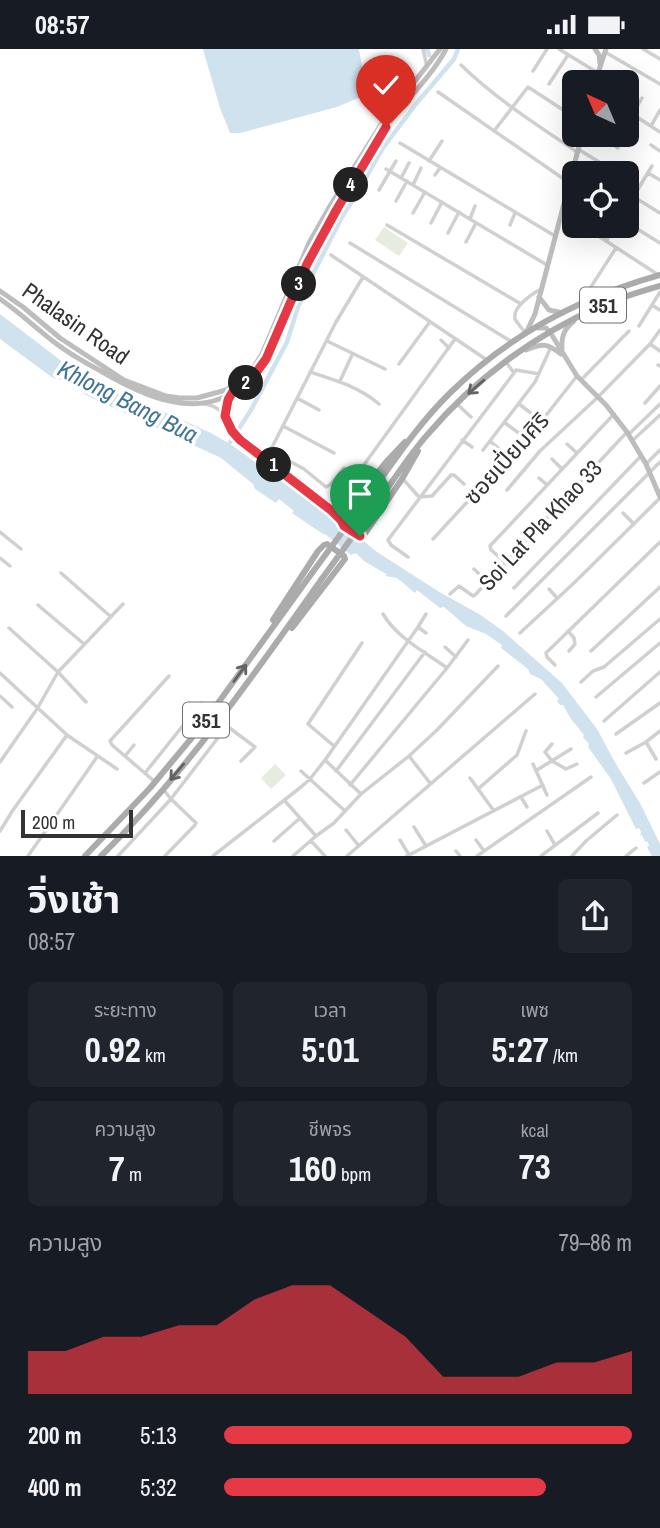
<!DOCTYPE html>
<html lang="th">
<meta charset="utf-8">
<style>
:root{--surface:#171b24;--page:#20242c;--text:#f1f3f6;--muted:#9ea1a6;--accent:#e63946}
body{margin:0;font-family:"Archivo Narrow","Noto Sans Thai",sans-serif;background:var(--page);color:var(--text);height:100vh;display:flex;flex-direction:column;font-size:26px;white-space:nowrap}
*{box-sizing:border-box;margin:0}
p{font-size:23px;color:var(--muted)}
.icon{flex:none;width:38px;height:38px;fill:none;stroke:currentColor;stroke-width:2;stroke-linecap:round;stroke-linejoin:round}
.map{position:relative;height:807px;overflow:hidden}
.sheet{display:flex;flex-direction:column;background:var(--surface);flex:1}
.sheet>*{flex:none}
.needle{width:46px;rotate:316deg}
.controls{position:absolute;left:562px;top:21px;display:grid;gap:14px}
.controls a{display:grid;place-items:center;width:77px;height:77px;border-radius:10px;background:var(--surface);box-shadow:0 7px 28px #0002;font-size:35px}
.scale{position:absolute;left:21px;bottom:18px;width:112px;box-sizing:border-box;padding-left:7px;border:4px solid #333;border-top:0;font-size:19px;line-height:24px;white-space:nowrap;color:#333;-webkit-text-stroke:5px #fff;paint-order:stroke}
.pin{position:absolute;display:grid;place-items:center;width:60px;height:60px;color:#fff;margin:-72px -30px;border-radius:50% 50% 50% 0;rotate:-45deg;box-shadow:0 0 7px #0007}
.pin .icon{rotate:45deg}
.km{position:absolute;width:35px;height:35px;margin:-18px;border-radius:50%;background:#222;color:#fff;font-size:19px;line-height:35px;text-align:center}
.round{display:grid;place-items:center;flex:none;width:74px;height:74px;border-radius:10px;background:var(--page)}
.summary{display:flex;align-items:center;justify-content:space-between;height:119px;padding:0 28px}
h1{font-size:38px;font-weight:700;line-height:52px}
.metrics{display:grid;grid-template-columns:repeat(3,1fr);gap:10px;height:119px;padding:7px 28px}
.metrics div{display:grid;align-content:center;border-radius:10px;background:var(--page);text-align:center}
.metrics b{font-size:35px;font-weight:700}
.metrics small{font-size:19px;font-weight:400}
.metrics p{font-size:19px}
.chart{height:196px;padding:14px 28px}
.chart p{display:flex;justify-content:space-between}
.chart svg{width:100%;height:126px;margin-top:7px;fill:var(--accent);opacity:.7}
ul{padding:0 28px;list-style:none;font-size:23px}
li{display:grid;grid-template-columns:112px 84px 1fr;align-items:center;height:52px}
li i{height:18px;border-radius:9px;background:var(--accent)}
.status{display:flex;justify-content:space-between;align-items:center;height:49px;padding:0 35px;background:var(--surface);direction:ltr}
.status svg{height:19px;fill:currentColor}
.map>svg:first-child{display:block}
.green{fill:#e6ecdf}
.water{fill:#cfe2ee}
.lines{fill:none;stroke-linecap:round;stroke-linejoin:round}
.canal{stroke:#cfe2ee;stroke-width:4.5}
.minor{stroke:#d0d0d0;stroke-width:3.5}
.secondary{stroke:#bdbdbd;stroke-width:5}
.primary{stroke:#ababab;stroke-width:6}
.primary-bridge{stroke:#ababab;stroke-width:6}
.oneway{stroke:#636363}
.route-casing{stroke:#fff;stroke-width:14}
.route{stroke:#e63946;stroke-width:9}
.labels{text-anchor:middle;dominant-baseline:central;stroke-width:7;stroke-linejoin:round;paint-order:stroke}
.shield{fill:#fff;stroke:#707070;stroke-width:2}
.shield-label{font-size:21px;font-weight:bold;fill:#333}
.street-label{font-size:23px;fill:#333;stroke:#fff}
.water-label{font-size:24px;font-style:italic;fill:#3f7597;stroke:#fff}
</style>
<div class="status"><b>08:57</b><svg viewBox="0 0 49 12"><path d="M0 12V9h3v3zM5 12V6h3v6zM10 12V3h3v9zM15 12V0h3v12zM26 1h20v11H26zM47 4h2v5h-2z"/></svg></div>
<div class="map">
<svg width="660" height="807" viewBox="0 0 660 807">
<rect width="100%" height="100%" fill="#fff"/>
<path class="green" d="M384,178L408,194L399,207L375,191Z
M275,715L286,726L271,740L261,729Z"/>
<path class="water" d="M203,0H359L366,42L363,47L337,58L240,84H230L220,59Z
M0,265L68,317L78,321L86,328L131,351L133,349L211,384L233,397L361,490L377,503L441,544L479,565L503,582L562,634L597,680L616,715L641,756L660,795V807H652L647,798L649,796L647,792L645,793L642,786L640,787L641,783L639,779L636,780L611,730L588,698L589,695L583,688L584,686L571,670L563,656H560L557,652L559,650L541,630L530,625L528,620L501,599L502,596L486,585L466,577L444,558L440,559L417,541L415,544L397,529L386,527V525L364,512L356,504L351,506L325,485H323L292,464L294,462L279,450L276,454L255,440L253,435L221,409L84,345L74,334L53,329L0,290Z"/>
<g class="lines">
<path class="canal" d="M427,0L429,6
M227,398L251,361L287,293L298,258L314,223L342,168L356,146L383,99L416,55L454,10L458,0"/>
<path class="minor" d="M423,0L427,18
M559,0L598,24
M643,0L660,10
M605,3L660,35
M461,16C496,50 537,76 577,103
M533,22L547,0
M549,35L568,6
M626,35H627
M438,43L568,133
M626,61L660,83
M633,65L642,49
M651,77L660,61
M494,82L528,38L574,68
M600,86L618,99
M400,94L555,187
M651,96L660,102
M578,100L599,113
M429,112L442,92
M386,120L547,216
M648,124L660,131
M435,126L440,119
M401,129L409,114
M413,136L421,119
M379,141L396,112
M634,148L660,164
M396,152L407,132
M626,160L652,117
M413,164L425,143
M563,164L574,171
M470,170L475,157
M626,173L660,194
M431,174L442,153
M387,176L521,255
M510,176L515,164
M583,177L657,225
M448,184L459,163
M606,192L616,177
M466,193L476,174
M350,194L512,293
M331,206L487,311
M589,241L616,199
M652,256L660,261
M639,277L660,243
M525,284C523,280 517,274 515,270C512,258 532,245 541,240
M441,291L449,299
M327,292L385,320
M650,295L660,281
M399,315L429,274
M658,316L660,317
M310,323C335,331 359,338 379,355
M514,324L516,321L539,325
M581,331L629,282
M340,332L352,306
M297,349L319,361
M645,354L660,337
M204,355C228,358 225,376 240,391L332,462L341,471
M457,355L471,368
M519,355L536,368
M225,365L226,357L231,346
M505,374L523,387
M283,377L334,404
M629,385L660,355
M462,391L472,398
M633,391L660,366
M490,392L504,404
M567,395L577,404
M483,401L535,333L551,298
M271,402L304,420L326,438L331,435L344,419
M266,410L336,273L363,228
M552,410L562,420
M646,415L660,401
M539,429L547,436
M403,430L419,448L432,447L451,426H454L464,435
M507,441L540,402L598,348L650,295L660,302
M337,453L455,290
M623,464L634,475
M0,483L21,500
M433,490L540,374L577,327
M408,508L391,496L388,491L514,324L506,313
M0,509L10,517
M505,513L491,501L490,497L614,365
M474,520L487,532
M61,524L110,567
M514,539L641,407
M549,540L557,549
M450,545L459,537L473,547L475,546L627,383
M38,556L84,595
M383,565C397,589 425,603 447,619L468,591
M506,567L660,413
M418,578L426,565
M9,579L58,623L86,653
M568,582L574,589L575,595L569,602
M520,584L575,533L660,449
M445,598L456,608
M591,602L660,538
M555,616L547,608L546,604L660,493
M0,624L67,686L117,720
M581,633L593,622L604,618L660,570
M0,647L12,658
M596,648L660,594
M604,672L660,623
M227,677L255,698L241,712
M616,685L660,654
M646,693L656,710
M552,695L545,703L552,712L566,720L577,715
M334,697L308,675L362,594
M626,704L646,693L660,682
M125,707L134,696
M409,707L430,734
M325,711L361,745
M0,713L37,660L58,623L123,555
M533,715L547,746
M537,721L571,700
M301,722L345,762
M336,722L425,603
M145,724L201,654
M470,729L494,762
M154,732L112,696L110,692L169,627
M644,734L660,723
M350,736L447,619
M163,740L171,750L196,774L195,776L165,807
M478,740L517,706L526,682
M521,748L527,758
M285,752L316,787
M414,778L426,797
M346,781L359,797
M0,782L13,761L67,686
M547,782L555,796
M400,791L409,806
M476,791L484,802
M274,792L300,769
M311,792L325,807
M456,802L460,807
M28,807L97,708
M118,807L171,750L227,677L220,672
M213,807L301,738L310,730L325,711L418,578L426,584
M293,807L316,787L334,774L361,745L409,707L437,681L498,617
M347,807L535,645
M407,807L543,736
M477,807L591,728
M541,807L598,764
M572,807L586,792L617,766
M626,807L636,799"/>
<path class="secondary" d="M595,0L599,6L600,14
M595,33L606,0
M0,242L23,258L60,289L124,331L166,347L180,349H197L226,341L238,333L251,322L262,305L309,194L330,157L380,77L440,0
M539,248L549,261L563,264
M0,250C19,263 36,279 54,293C68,304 84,313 99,321C143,347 201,375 245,334C253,327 261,319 266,310C273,298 277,284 283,271C296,242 308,213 324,185C343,148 364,109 388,75C407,50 432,27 446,0
M538,279H546L550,283L577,327L606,356L627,383L646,415L660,448
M526,284L535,265L582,86
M562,300C561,288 564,280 574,272
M526,301C542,294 547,294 561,305"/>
<path class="primary" d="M405,393L386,413L341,471L344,477L360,487L364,486L402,430L418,402
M368,448C394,412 419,374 451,343C509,286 582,248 660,226
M377,454C394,431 409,406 428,385C474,331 534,286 599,258C619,249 639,243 660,237
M349,460V465L366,478L371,476
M273,571L318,502L324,496L327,495L344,507L345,510L292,579
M85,807L150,739L200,679L312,524
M101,807C185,725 253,627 321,531"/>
<path class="primary-bridge" d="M312,524L368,448
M321,531L377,454"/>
</g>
<defs><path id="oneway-shaft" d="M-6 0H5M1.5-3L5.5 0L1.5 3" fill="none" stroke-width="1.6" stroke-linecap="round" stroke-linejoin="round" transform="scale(1.75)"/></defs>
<g class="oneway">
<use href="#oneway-shaft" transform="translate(476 338) rotate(139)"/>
<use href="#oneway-shaft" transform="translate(240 624) rotate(-54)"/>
<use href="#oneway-shaft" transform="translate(177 723) rotate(130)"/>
</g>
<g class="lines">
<g class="route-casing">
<path id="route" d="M360,487L344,477L341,471L332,462L240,391L232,382L225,367L228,351L232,344L239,340L255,325L266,310L307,215L337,160L386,78"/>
</g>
<use href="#route" class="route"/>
</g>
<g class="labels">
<g class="shield">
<rect x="580" y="238.5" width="46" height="35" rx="5"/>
<rect x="183" y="653.5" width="46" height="35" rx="5"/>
</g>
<g class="shield-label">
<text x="603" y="256">351</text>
<text x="206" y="671">351</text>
</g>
<g class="street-label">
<text transform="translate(76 274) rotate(35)">Phalasin Road</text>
<text transform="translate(506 409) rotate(-48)">ซอยเปี่ยมศิริ</text>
<text transform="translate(540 476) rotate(-47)">Soi Lat Pla Khao 33</text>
</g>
<g class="water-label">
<text transform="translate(128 352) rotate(27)">Khlong Bang Bua</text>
</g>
</g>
</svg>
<div class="controls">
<a><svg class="needle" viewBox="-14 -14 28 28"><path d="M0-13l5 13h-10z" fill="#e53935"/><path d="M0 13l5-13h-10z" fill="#9ea1a6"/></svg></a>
<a><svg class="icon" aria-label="locate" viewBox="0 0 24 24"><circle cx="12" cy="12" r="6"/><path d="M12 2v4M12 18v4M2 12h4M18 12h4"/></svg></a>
</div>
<div class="scale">200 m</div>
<div class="pin" style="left:360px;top:487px;background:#1e9e55"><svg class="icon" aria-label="arrive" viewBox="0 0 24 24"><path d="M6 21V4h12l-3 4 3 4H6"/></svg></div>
<div class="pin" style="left:386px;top:78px;background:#d93025"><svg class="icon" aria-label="check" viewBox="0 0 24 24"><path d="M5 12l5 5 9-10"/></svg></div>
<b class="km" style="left:274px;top:416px">1</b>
<b class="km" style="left:246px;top:334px">2</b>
<b class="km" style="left:299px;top:235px">3</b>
<b class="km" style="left:351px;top:136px">4</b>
</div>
<section class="sheet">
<div class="summary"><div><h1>วิ่งเช้า</h1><p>08:57</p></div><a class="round"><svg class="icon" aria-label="share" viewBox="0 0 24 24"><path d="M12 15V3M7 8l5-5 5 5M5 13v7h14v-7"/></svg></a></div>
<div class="metrics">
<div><p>ระยะทาง</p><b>0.92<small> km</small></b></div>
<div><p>เวลา</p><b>5:01</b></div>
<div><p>เพซ</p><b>5:27<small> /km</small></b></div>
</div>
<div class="metrics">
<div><p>ความสูง</p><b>7<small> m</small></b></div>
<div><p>ชีพจร</p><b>160<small> bpm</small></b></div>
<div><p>kcal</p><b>73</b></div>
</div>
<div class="chart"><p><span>ความสูง</span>79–86 m</p>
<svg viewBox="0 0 160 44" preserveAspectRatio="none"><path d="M0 44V29L10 29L20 24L30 24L40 20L50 20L60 11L70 6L80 6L90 15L100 24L110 38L120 38L130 38L140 33L150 33L160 29V44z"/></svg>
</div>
<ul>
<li><b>200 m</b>5:13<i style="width:100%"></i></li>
<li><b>400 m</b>5:32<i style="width:79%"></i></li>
</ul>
</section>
